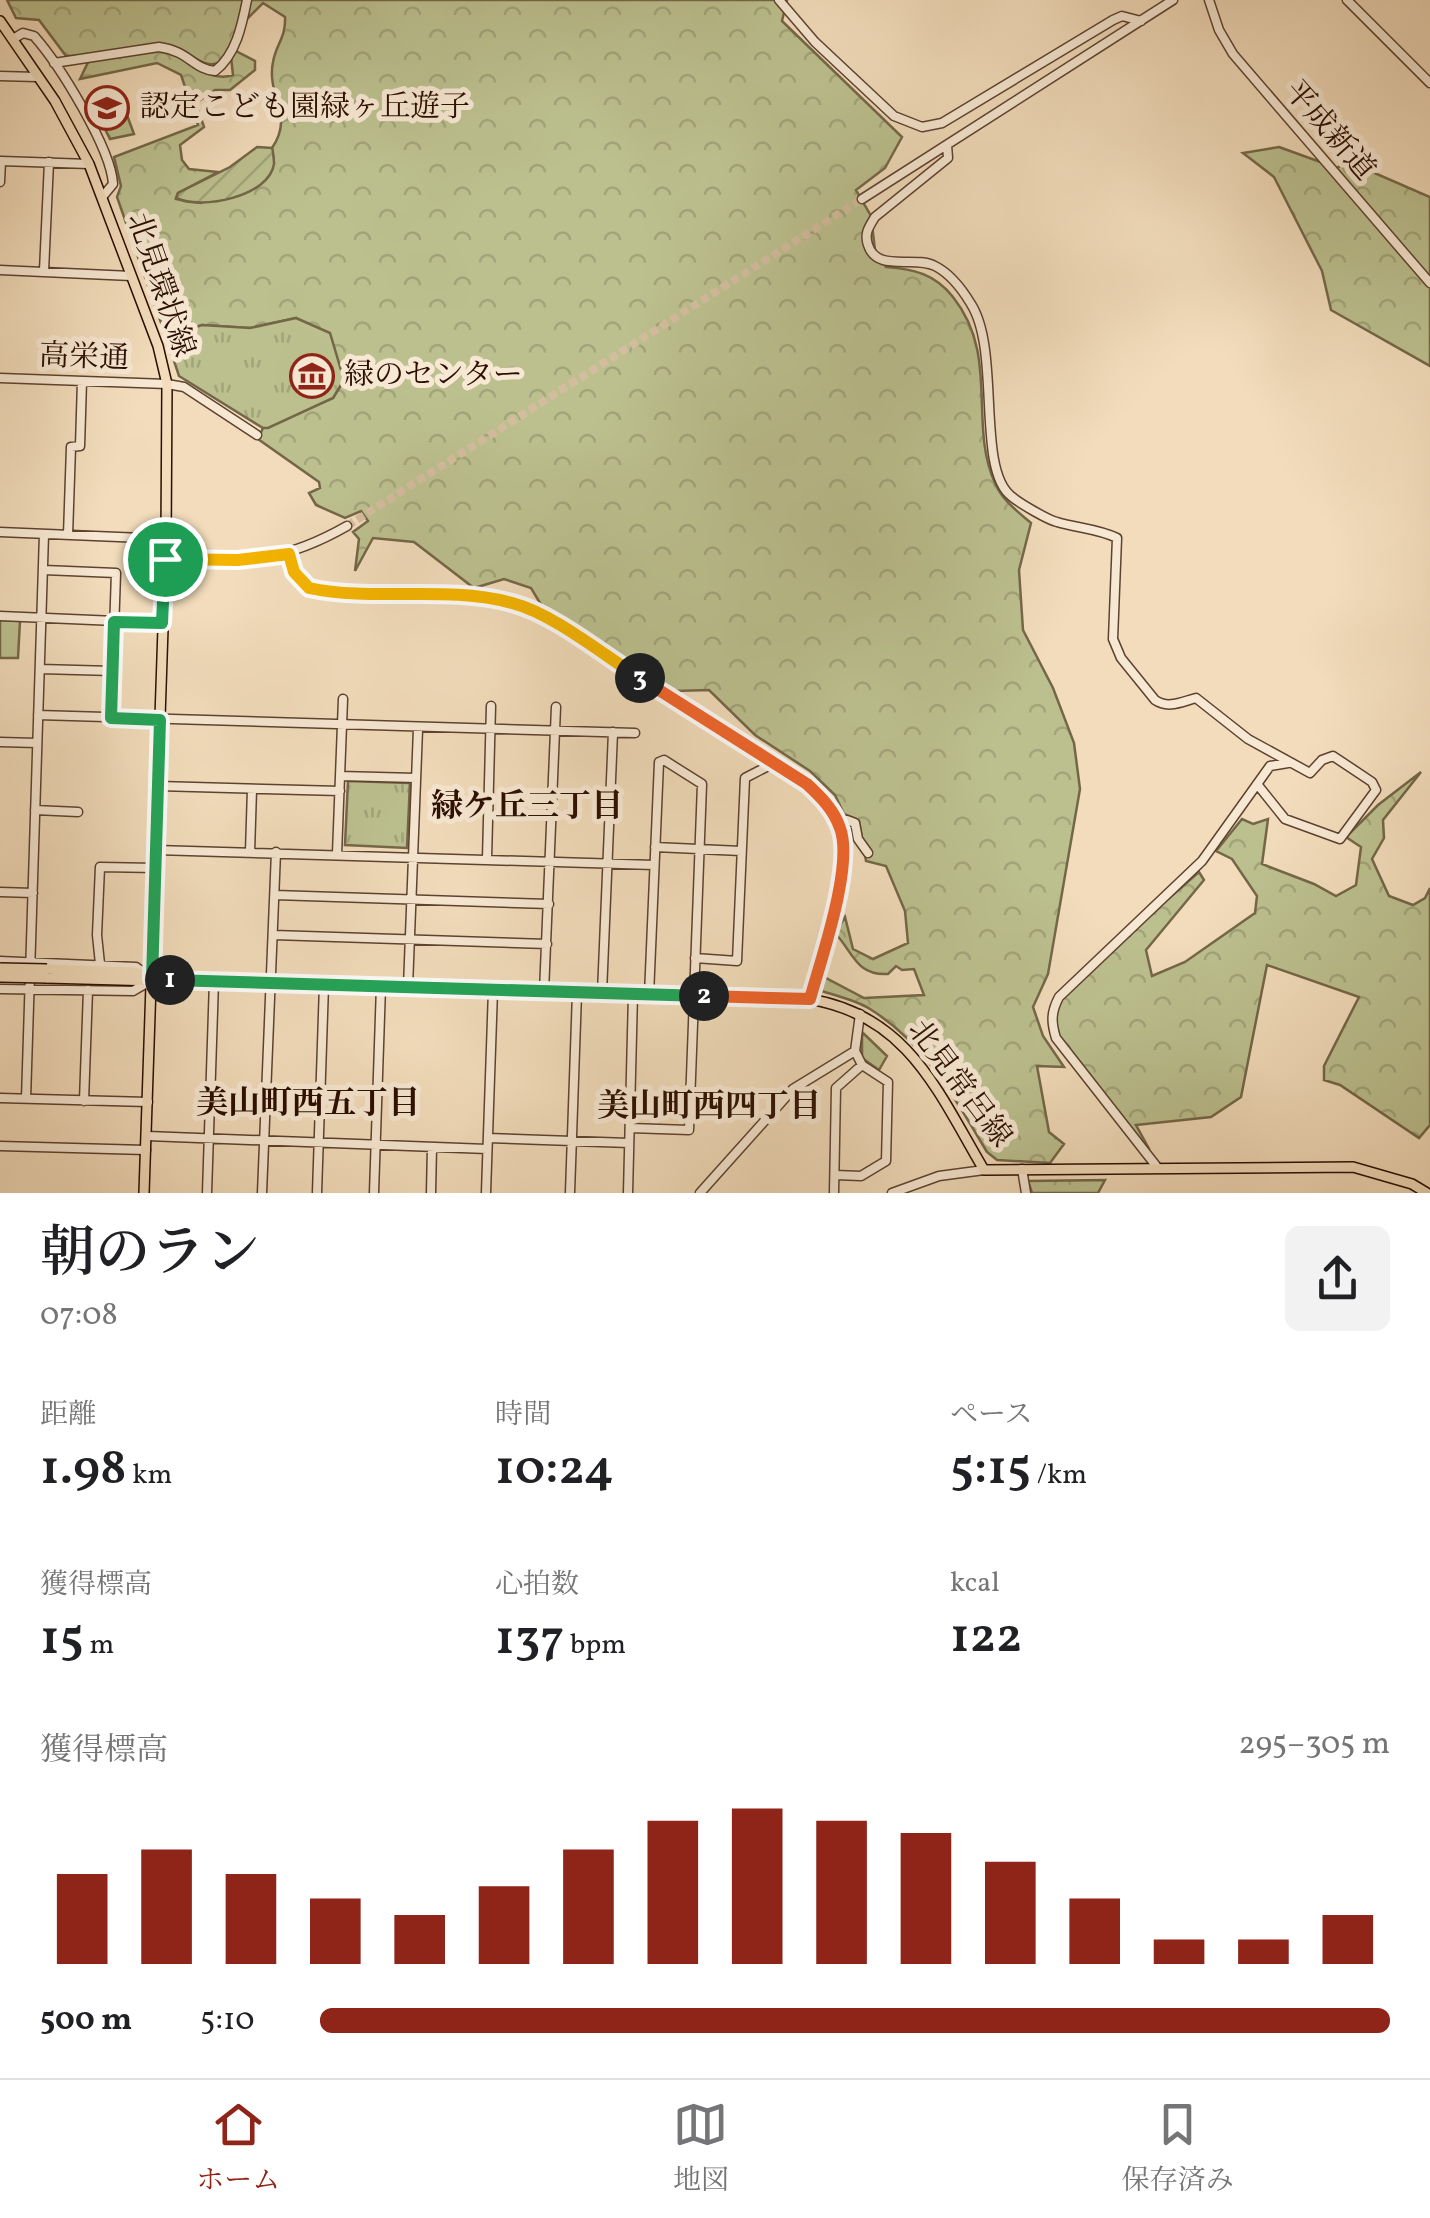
<!DOCTYPE html>
<html lang="ja">
<meta charset="utf-8">
<style>
:root{--surface:#fff;--page:#f2f2f2;--text:#202124;--muted:#757577;--line:#e0e0e0;--accent:#8f2418}
body{margin:0;font-family:Vollkorn,"Noto Serif JP",serif;background:var(--page);color:var(--text);height:100vh;display:flex;flex-direction:column;font-size:38px;white-space:nowrap}
*{box-sizing:border-box;margin:0}
p{font-size:32px;color:var(--muted)}
.icon{flex:none;width:55px;height:55px;fill:none;stroke:currentColor;stroke-width:2;stroke-linecap:round;stroke-linejoin:round}
.map{position:relative;height:1193px;overflow:hidden}
.side{display:flex;flex-direction:column;background:var(--surface);flex:1}
.side>*{flex:none}
.pin{position:absolute;display:grid;place-items:center;width:85px;height:85px;color:#fff;margin:-42px;border:5px solid #fff;border-radius:50%;box-shadow:0 2px 10px #0007}
.km{position:absolute;width:50px;height:50px;margin:-25px;border-radius:50%;background:#222;color:#fff;font-size:28px;line-height:50px;text-align:center}
.round{display:grid;place-items:center;flex:none;width:105px;height:105px;border-radius:15px;background:var(--page)}
.summary{display:flex;align-items:center;justify-content:space-between;height:170px;padding:0 40px}
h1{font-size:55px;font-weight:600;line-height:75px}
.figures{display:grid;grid-template-columns:repeat(3,1fr);gap:15px;height:170px;padding:10px 40px}
.figures div{display:grid;align-content:center}
.figures b{font-size:50px;font-weight:600}
.figures small{font-size:28px;font-weight:400}
.figures p{font-size:28px}
.chart{height:280px;padding:20px 40px}
.chart p{display:flex;justify-content:space-between}
.chart svg{width:100%;height:180px;margin-top:10px;stroke:var(--accent);stroke-width:6}
ul{padding:0 40px;list-style:none;font-size:32px}
li{display:grid;grid-template-columns:160px 120px 1fr;align-items:center;height:75px}
li i{height:25px;border-radius:12px;background:var(--accent)}
.menu{display:flex;justify-content:space-around;align-items:center;height:140px;border-top:2px solid var(--line);background:var(--surface);font-size:28px;color:var(--muted)}
.menu a{display:grid;justify-items:center;gap:5px}
.menu .on{color:var(--accent)}
.map>svg:first-child{display:block}
.forest{fill:url(#forest-crowns);stroke:#746748;stroke-width:2.5;fill-rule:evenodd}
.park{fill:url(#park-tufts);stroke:#746748;stroke-width:2.5}
.garden{fill:url(#garden-furrows);stroke:#746748;stroke-width:2.5}
.lines{fill:none;stroke-linecap:round;stroke-linejoin:round}
.minor-tunnel{stroke:#d4bd9f;stroke-width:8;stroke-dasharray:8 4;stroke-linecap:butt}
.minor-casing{stroke:#5d422f;stroke-width:11}
.major-casing{stroke:#2b0e00;stroke-width:12}
.minor{stroke:#f7e8d3;stroke-width:8}
.major{stroke:#f2dcbb;stroke-width:9}
.major-bridge-casing{stroke:#2b0e00;stroke-width:12;stroke-linecap:butt}
.major-bridge{stroke:#f2dcbb;stroke-width:9}
.split-1-casing{stroke:#fff;stroke-width:20}
.split-2-casing{stroke:#fff;stroke-width:20}
.split-3-casing{stroke:#fff;stroke-width:20}
.split-4-casing{stroke:#fff;stroke-width:20}
.split-1{stroke:#22a559;stroke-width:12}
.split-2{stroke:#22a559;stroke-width:12}
.split-3{stroke:#f0652b;stroke-width:12}
.split-4{stroke:#f5b400;stroke-width:12}
.labels{text-anchor:middle;dominant-baseline:central;stroke-width:10;stroke-linejoin:round;paint-order:stroke}
.poi-label{font-size:30px;fill:#2b0e00;stroke:#f7e8d3;text-anchor:start}
.street-label{font-size:30px;fill:#2b0e00;stroke:#f7e8d3}
.neighbourhood-label{font-size:32px;font-weight:bold;fill:#2b0e00;stroke:#f7e8d3}
</style>
<div class="map">
<svg width="1430" height="1193" viewBox="0 0 1430 1193">
<defs>
<pattern id="forest-crowns" width="20" height="18" patternUnits="userSpaceOnUse" patternTransform="scale(2.5)"><rect width="20" height="18" fill="#bcc08f"/><path d="M2 6a3 3 0 1 1 6 0M12 15a3 3 0 1 1 6 0" fill="none" stroke="#a2a47a"/></pattern>
<pattern id="park-tufts" width="24" height="20" patternUnits="userSpaceOnUse" patternTransform="scale(2.5)"><rect width="24" height="20" fill="#bcc08f"/><path d="M3 7l-1-3M5 7V3M7 7l1-3M15 17l-1-3M17 17v-4M19 17l1-3" fill="none" stroke="#a2a47a"/></pattern>
<pattern id="garden-furrows" width="10" height="10" patternUnits="userSpaceOnUse" patternTransform="scale(2.5)"><rect width="10" height="10" fill="#bcc08f"/><path d="M-1 1l2-2M0 10L10 0M9 11l2-2" fill="none" stroke="#a2a47a"/></pattern>
</defs>
<rect width="100%" height="100%" fill="#f2dcbb"/>
<filter id="stains"><feTurbulence type="fractalNoise" baseFrequency=".002" numOctaves="4"/><feColorMatrix values="0 0 0 0 .2 0 0 0 0 .09 0 0 0 0 .02 0 0 0 .5 -.17"/></filter>
<radialGradient id="worn" r=".72"><stop offset=".6" stop-color="#630" stop-opacity="0"/><stop offset="1" stop-color="#630" stop-opacity=".3"/></radialGradient>
<path class="forest" d="M7,0H787L782,21L902,137L885,168L856,190L871,216L875,250L886,267C914,269 935,274 953,297C1000,356 968,424 995,483C1002,500 1017,511 1031,523L1019,570L1023,630L1053,688L1074,743L1080,789L1048,974L1033,1007L1043,1036L1064,1067L1037,1066L1049,1132L1064,1144L1050,1163L997,1160L987,1152C954,1097 926,1044 870,1009C856,1000 836,996 819,990L824,977L864,998L924,995L914,969L902,970L896,966L888,974C856,976 853,952 835,933L845,917L853,949L873,959L908,943L905,911L886,866L866,861L859,821L844,814L835,795L810,771L755,735L709,690L674,691L543,608L531,588L504,579L474,588L414,542L373,538L355,571L359,539L353,532L368,521L361,511L345,518L316,505L309,493L320,488L319,482L258,439L263,428L333,398L344,380L296,318L250,328L202,325L166,337L117,197L121,186L114,157L198,125L181,75L157,63L80,79L91,56H66L39,20L16,18ZM263,3L285,17C286,38 276,44 273,62C266,96 295,115 272,148L274,163L201,203L176,199L178,193L218,172L189,169L182,160L180,145L204,127L196,103L215,90H230L255,70V61L236,51L238,28ZM193,57C209,67 214,66 231,57L233,75C218,80 202,73 191,63Z
M1279,147L1337,168L1347,161L1430,197V366L1331,310L1322,271L1274,177L1243,153Z
M1421,772L1383,820L1384,838L1372,859L1389,896L1413,905L1425,898L1430,888V1125L1419,1138L1340,1085L1324,1080V1066L1359,997L1267,965L1241,1097L1211,1117L1136,1125L1148,1147L1141,1144L1056,1035L1053,1016L1060,1000L1121,940L1199,872L1204,880L1146,950L1152,976L1185,962L1255,913L1257,896L1232,859L1216,851L1242,819L1253,824L1268,819L1262,864L1314,884L1336,896L1356,885L1361,847L1346,837L1378,805Z
M1105,1180L1098,1193H1032L1028,1181Z"/>
<path class="park" d="M124,107L134,134L110,139L98,115Z
M296,318L330,333L344,380L333,398L268,428H263L179,376L166,337L202,325L250,328Z
M0,620L20,621L18,658H0Z
M348,781L410,783L407,848L345,845Z
M862,1032L887,1056L879,1070L862,1058Z"/>
<path class="garden" d="M257,147L272,148C273,150 274,161 274,164C269,197 201,210 176,198L178,193L230,167Z"/>
<g class="lines">
<path class="minor-tunnel" d="M347,526L862,199"/>
<g class="minor-casing">
<path id="minor" d="M779,0L815,42L894,116L922,127L942,123L1113,20L1122,16L1141,21
M1209,0L1219,30L1233,54L1430,283
M1347,0L1430,83
M13,39L23,33L34,36C59,64 111,148 113,184L103,196
M54,63L159,47C189,51 193,69 215,71C236,55 242,25 247,0
M0,76L37,77
M947,145L948,158L875,217C869,227 864,233 868,245C877,273 914,255 935,266C951,274 962,289 971,304C1001,351 976,468 1011,496C1019,503 1048,520 1057,522C1077,528 1099,529 1117,538L1113,639L1121,658L1155,700C1168,709 1181,702 1196,698L1248,739L1310,773L1322,760L1333,756L1372,782L1376,790L1340,839L1285,819L1257,784
M0,182L1,161L89,164
M862,199L1173,0
M0,270L131,276
M44,271L49,162
M0,378L167,384L184,387L257,435
M0,532L166,539
M68,535L71,447L80,446L82,381
M289,554L294,572L309,588L488,598L535,612L807,784C821,797 833,810 840,828C854,865 820,959 809,999
M165,559C242,560 277,566 347,526
M44,570L116,573L111,718
M0,616L162,623
M40,669L113,671
M38,715L635,733
M0,742L37,743
M340,776L416,778
M158,786L340,791
M35,810L78,812
M836,821L847,820L855,823L858,839L868,853
M655,847L741,851
M156,850L654,865
M250,852L252,789
M337,854L343,699
M487,859L491,706
M0,892L33,893
M275,895L549,904
M274,935L547,944
M695,958L737,961L745,778L774,763
M0,961L136,967L143,972
M100,964L97,935L100,867L156,868
M408,987L418,729
M0,989L133,991L150,981
M544,992L556,707
M602,993L613,732
M0,1098L148,1102
M26,1099L44,534
M84,1101L88,990
M630,1128L689,1130L702,784L664,760L659,762L649,995
M147,1136L487,1149
M488,1138L629,1143
M0,1146L146,1150
M1157,1167L1056,1038C1051,1022 1051,1012 1059,997L1202,861L1270,766L1288,763
M1022,1169L1026,1193
M835,1175L861,1176L886,1161L888,1082L862,1065L855,1051
M207,1193L214,981
M262,1193L276,852
M317,1193L324,985
M374,1193L381,986
M431,1193L432,1147
M486,1193L493,990
M570,1193L577,993
M628,1193L633,994
M700,1193L793,1089L855,1051L860,1014
M834,1193L836,1088L862,1065
M892,1193L939,1176L984,1170"/>
</g>
<g class="major-casing">
<path id="major" d="M0,21L55,101L89,164L158,346L167,384L166,539L144,1193
M47,969L135,972L150,978
M47,978L809,999C908,1015 938,1092 984,1170L1353,1167L1412,1184L1427,1193"/>
</g>
<use href="#minor" class="minor"/>
<use href="#major" class="major"/>
<g class="major-bridge-casing">
<path id="major-bridge" d="M0,968L47,969
M0,977L47,978"/>
</g>
<use href="#major-bridge" class="major-bridge"/>
</g>
<g class="lines">
<g class="split-1-casing">
<path id="split-1" d="M165,559L162,623L114,622L111,718L160,720L152,979L170,980"/>
</g>
<g class="split-2-casing">
<path id="split-2" d="M170,980L704,996"/>
</g>
<g class="split-3-casing">
<path id="split-3" d="M640,678L807,784C821,797 834,810 840,828C854,865 821,959 810,999L704,996"/>
</g>
<g class="split-4-casing">
<path id="split-4" d="M165,559L238,560L289,554L294,572L309,588C375,602 446,585 512,603C554,614 602,654 640,678"/>
</g>
<use href="#split-1" class="split-1"/>
<use href="#split-2" class="split-2"/>
<use href="#split-3" class="split-3"/>
<use href="#split-4" class="split-4"/>
</g>
<defs>
<g id="school-ring" transform="scale(2.25)"><circle r="9.5" fill="#f7e8d3" stroke="#8f2418" stroke-width="1.5"/><path d="M0-5L7-2L0 1L-7-2ZM-4 1L0 2.5L4 1V4Q0 6-4 4Z" fill="#8f2418"/></g>
<g id="museum-ring" transform="scale(2.25)"><circle r="9.5" fill="#f7e8d3" stroke="#8f2418" stroke-width="1.5"/><path d="M0-6L6-3V-2H-6V-3ZM-5-1h2V3h-2ZM-1-1h2V3h-2ZM3-1h2V3H3ZM-6 4H6V6H-6Z" fill="#8f2418"/></g>
</defs>
<g fill-rule="evenodd">
<use href="#school-ring" x="107" y="108"/>
<use href="#museum-ring" x="312" y="376"/>
</g>
<g class="labels">
<g class="poi-label">
<text x="140" y="108">認定こども園緑ヶ丘遊子</text>
<text x="344" y="376">緑のセンター</text>
</g>
<g class="street-label">
<text transform="translate(1329 131) rotate(49)">平成新道</text>
<text transform="translate(160 285) rotate(71)">北見環状線</text>
<text transform="translate(84 358) rotate(2)">高栄通</text>
<text transform="translate(959 1084) rotate(53)">北見常呂線</text>
</g>
<g class="neighbourhood-label">
<text x="527" y="808">緑ケ丘三丁目</text>
<text x="308" y="1105">美山町西五丁目</text>
<text x="709" y="1108">美山町西四丁目</text>
</g>
</g>
<rect width="100%" height="100%" filter="url(#stains)"/>
<rect width="100%" height="100%" fill="url(#worn)"/>
</svg>
<div class="pin" style="left:165px;top:559px;background:#1e9e55"><svg class="icon" aria-label="arrive" viewBox="0 0 24 24"><path d="M6 21V4h12l-3 4 3 4H6"/></svg></div>
<b class="km" style="left:170px;top:980px">1</b>
<b class="km" style="left:704px;top:996px">2</b>
<b class="km" style="left:640px;top:678px">3</b>
</div>
<section class="side">
<div class="summary"><div><h1>朝のラン</h1><p>07:08</p></div><a class="round"><svg class="icon" aria-label="share" viewBox="0 0 24 24"><path d="M12 15V3M7 8l5-5 5 5M5 13v7h14v-7"/></svg></a></div>
<div class="figures">
<div><p>距離</p><b>1.98<small> km</small></b></div>
<div><p>時間</p><b>10:24</b></div>
<div><p>ペース</p><b>5:15<small> /km</small></b></div>
</div>
<div class="figures">
<div><p>獲得標高</p><b>15<small> m</small></b></div>
<div><p>心拍数</p><b>137<small> bpm</small></b></div>
<div><p>kcal</p><b>122</b></div>
</div>
<div class="chart"><p><span>獲得標高</span>295–305 m</p>
<svg viewBox="0 0 160 44" preserveAspectRatio="none"><path d="M5 44V22M15 44V16M25 44V22M35 44V28M45 44V32M55 44V25M65 44V16M75 44V9M85 44V6M95 44V9M105 44V12M115 44V19M125 44V28M135 44V38M145 44V38M155 44V32"/></svg>
</div>
<ul>
<li><b>500 m</b>5:10<i style="width:100%"></i></li>
</ul>
</section>
<nav class="menu">
<a class="on"><svg class="icon" aria-label="home" viewBox="0 0 24 24"><path d="M3 11l9-7 9 7M6 9v11h12V9"/></svg>ホーム</a>
<a><svg class="icon" aria-label="map" viewBox="0 0 24 24"><path d="M3 6l6-2 6 2 6-2v14l-6 2-6-2-6 2zM9 4v14M15 6v14"/></svg>地図</a>
<a><svg class="icon" aria-label="saved" viewBox="0 0 24 24"><path d="M7 4h10v16l-5-4-5 4z"/></svg>保存済み</a>
</nav>
